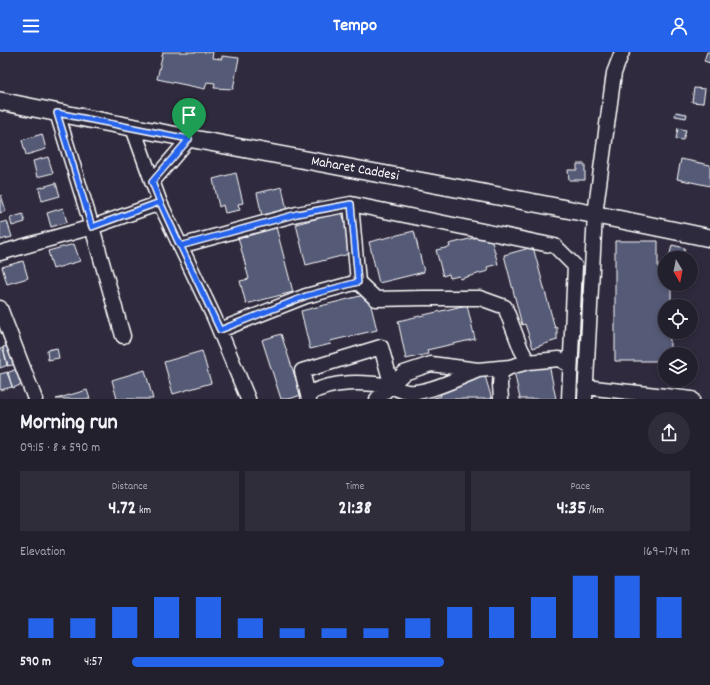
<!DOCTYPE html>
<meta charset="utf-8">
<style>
:root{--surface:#23202e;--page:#2f2d3a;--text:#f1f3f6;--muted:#a3a3aa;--line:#403e4a;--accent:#2563eb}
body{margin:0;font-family:Dekko,sans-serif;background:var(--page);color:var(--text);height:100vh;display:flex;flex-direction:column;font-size:15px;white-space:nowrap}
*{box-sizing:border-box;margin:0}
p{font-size:13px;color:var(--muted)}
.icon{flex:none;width:22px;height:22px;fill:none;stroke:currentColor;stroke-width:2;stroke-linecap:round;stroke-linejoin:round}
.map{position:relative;height:347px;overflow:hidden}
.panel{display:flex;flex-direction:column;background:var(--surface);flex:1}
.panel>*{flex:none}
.needle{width:26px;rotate:170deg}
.buttons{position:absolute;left:658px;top:199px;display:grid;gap:8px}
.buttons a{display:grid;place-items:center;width:40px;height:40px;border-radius:50%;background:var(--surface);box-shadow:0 2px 6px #0003,0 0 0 1px var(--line);font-size:20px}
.pin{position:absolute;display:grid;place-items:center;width:34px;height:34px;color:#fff;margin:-41px -17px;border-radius:50% 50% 50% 0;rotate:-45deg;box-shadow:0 0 4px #0007}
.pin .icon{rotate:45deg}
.round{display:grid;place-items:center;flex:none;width:42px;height:42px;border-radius:21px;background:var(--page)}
.summary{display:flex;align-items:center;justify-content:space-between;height:68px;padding:0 20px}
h1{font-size:22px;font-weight:800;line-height:30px}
.metrics{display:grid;grid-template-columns:repeat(3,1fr);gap:6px;height:68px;padding:4px 20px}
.metrics div{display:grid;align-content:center;border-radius:0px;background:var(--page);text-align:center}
.metrics b{font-size:20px;font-weight:800}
.metrics small{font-size:11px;font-weight:400}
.metrics p{font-size:11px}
.chart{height:112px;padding:8px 20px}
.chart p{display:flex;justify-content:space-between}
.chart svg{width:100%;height:72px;margin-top:4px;stroke:var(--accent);stroke-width:6}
ul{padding:0 20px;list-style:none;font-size:13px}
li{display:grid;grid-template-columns:64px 48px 1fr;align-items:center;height:30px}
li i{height:10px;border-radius:5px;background:var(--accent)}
header{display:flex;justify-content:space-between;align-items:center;height:52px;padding:0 20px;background:var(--accent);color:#fff;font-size:18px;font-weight:800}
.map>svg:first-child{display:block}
.building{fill:#545a76;stroke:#fff}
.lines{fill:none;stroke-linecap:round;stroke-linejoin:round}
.minor-casing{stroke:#fff;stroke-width:17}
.tertiary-casing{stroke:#fff;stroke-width:20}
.minor{stroke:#2f2a3d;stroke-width:14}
.tertiary{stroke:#2f2a3d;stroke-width:17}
.route-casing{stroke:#fff;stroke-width:8}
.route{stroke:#2563eb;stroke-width:5}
.labels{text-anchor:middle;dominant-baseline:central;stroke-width:4;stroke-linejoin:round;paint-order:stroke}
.street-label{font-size:14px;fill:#fff;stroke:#2f2a3d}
</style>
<header><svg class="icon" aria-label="menu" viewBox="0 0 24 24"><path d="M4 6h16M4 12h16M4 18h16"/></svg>Tempo<svg class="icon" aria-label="person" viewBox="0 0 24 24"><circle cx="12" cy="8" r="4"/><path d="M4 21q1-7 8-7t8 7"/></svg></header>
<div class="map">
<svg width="710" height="347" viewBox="0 0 710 347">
<rect width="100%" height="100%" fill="#2f2a3d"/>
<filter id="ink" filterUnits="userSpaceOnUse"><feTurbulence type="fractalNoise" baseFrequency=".025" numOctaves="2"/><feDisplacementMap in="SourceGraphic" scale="8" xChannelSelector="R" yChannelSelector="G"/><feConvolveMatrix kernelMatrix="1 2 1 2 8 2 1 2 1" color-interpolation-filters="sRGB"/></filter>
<g filter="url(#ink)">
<path class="building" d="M163,0H213L212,6L222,7V4L239,6L233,37L214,36L215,31L207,30L205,37L157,27Z
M707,0H710V11L704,9Z
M694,36L705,37L703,51L692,50Z
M676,60L687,62L686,66L675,64Z
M678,76L686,78L683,88L676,87Z
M42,82L46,97L26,103L22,88Z
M48,105L53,121L37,125L33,109Z
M681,107L710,113V134L677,127Z
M577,112H585V128H569L568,118H577Z
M236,121L243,151L238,152L240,158L225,161L223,153L219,155L213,127Z
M56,131L60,144L42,149L39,136Z
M282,135L287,159L262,164L257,141Z
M1,143L6,159L0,161V144Z
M63,156L67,170L51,175L47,161Z
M342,160L353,201L306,213L296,172Z
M23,162L25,170L12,174L10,166Z
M7,169L12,185L0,188V171Z
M275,171L293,240L246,252L240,229L249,227L237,181Z
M414,179L424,220L379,231L369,190Z
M490,182L498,212L487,215L488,219L460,227L459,224L450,226L449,222L443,224L436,198L450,195L449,192Z
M615,189H658V215H665V232H671V254H665V280H670V302H665V309H615Z
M74,192L80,209L53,217L48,199Z
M672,193L685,196L682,206H669Z
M533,195L555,276L557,275V288L533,296L525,272L522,273L504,203Z
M23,209L28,226L7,232L2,215Z
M368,242L377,278L330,289L331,292L310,297L301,259Z
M467,253L475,287L427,298L428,302L406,307L398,269Z
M281,282L301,343L289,347H281L262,288Z
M14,293L24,311L7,314L3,295Z
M3,296L8,313L0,316V297Z
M57,296L59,306L48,308L47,298Z
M202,299L211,331L173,342L164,310Z
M549,312L556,347H520L514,319Z
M19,316L25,331L13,336L7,321Z
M145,318L153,347H117L112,328Z
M8,320L12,335L0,338V322Z
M484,321L492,347H431L441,344L438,335Z
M87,338L90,347H56Z"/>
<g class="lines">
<g class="minor-casing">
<path id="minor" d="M57,61L92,175L123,284
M133,76L160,151L214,265L248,347
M152,130L189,87
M351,152L358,230
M180,194L297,162L351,152L555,194L575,214L569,347
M0,201L92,175L160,151
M0,256L35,347
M220,278L306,244L358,230L376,247L423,246H480L505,255L521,297L528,310
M392,334C395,336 399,338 403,339C422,345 458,326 476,319
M585,335L692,347
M308,342C334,328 363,330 392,334L381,295L302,319L309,347
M377,347L404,321L431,312L478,318L510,315
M501,347L500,333L501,320L510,315L528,310L559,307L570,313
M585,347L595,162L614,21L622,0"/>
</g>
<g class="tertiary-casing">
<path id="tertiary" d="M0,49C236,98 474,136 710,186"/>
</g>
<use href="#minor" class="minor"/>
<use href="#tertiary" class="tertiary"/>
</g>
</g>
<g class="lines" filter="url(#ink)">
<g class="route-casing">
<path id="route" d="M189,87L57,61L92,175L160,150L220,278L306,244L358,230L351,152L297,162L180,194L160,150L152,130L189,87"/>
</g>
<use href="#route" class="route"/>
</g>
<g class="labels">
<g class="street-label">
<text transform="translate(355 117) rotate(10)">Maharet Caddesi</text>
</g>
</g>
</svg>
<div class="buttons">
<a><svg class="needle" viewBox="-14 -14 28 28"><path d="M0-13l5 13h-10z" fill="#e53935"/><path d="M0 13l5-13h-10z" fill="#a3a3aa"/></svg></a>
<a><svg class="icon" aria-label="locate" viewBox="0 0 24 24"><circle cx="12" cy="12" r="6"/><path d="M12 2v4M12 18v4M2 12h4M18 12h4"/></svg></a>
<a><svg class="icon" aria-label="layers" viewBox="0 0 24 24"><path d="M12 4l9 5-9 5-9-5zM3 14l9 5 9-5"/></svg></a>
</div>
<div class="pin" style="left:189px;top:87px;background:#1e9e55"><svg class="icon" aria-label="arrive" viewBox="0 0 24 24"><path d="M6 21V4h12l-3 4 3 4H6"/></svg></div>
</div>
<section class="panel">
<div class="summary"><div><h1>Morning run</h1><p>09:15 · 8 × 590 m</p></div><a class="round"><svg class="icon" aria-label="share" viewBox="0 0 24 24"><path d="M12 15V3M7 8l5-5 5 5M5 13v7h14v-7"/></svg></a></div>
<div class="metrics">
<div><p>Distance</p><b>4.72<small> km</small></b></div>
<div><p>Time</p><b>21:38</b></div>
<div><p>Pace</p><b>4:35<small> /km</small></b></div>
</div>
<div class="chart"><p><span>Elevation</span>169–174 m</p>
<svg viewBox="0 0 160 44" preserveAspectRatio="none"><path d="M5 44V32M15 44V32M25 44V25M35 44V19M45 44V19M55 44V32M65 44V38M75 44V38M85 44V38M95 44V32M105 44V25M115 44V25M125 44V19M135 44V6M145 44V6M155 44V19"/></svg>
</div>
<ul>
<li><b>590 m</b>4:57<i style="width:56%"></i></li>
</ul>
</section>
